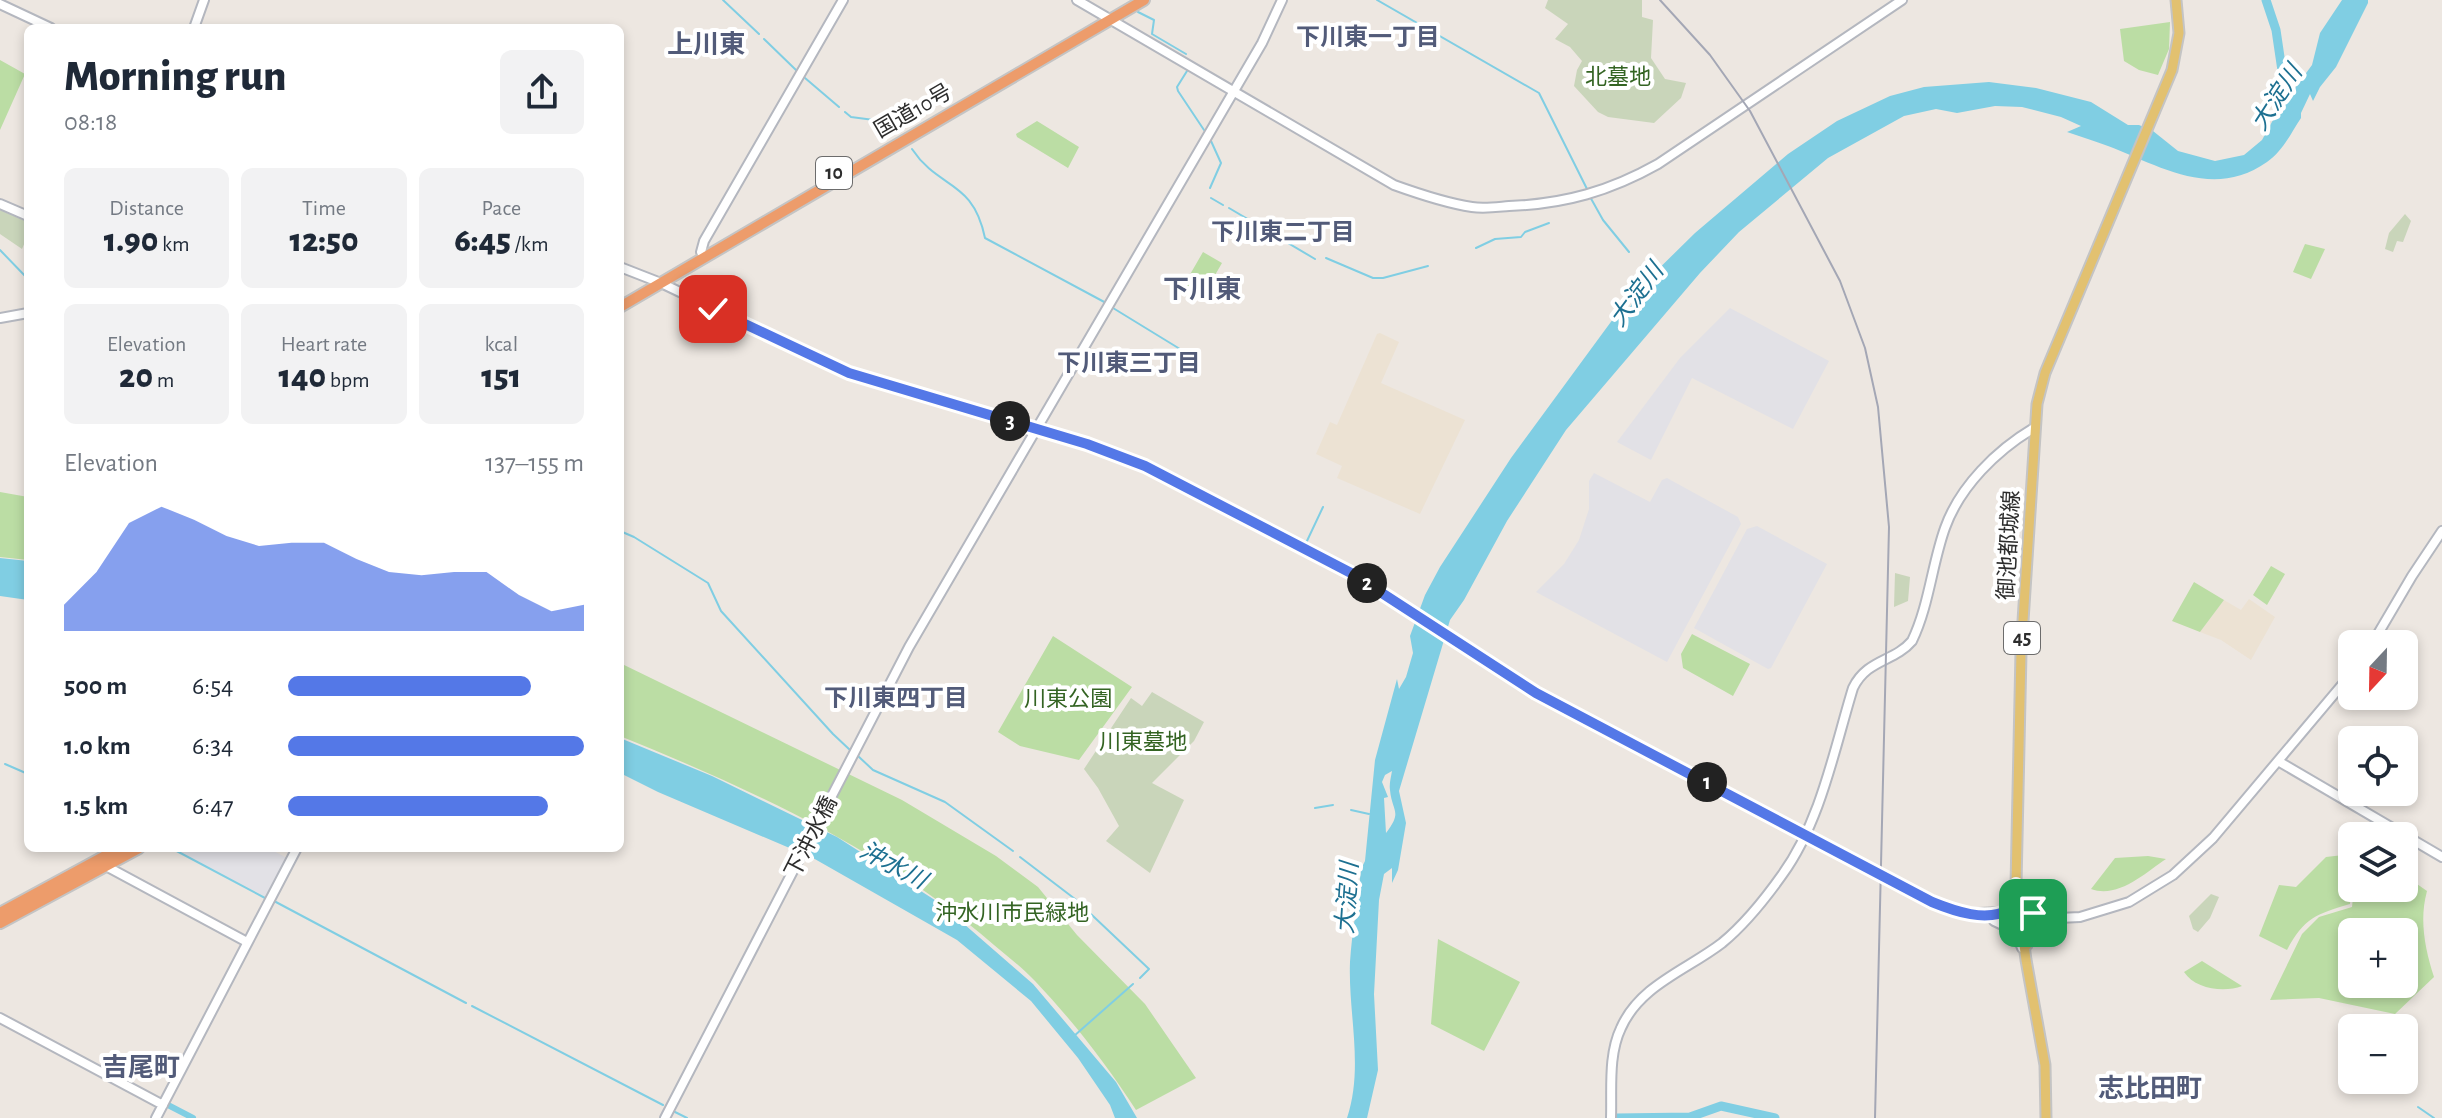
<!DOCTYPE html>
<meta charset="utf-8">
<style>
:root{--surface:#fff;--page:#f2f2f3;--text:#1f2937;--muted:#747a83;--accent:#5478e7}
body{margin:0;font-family:"Alegreya Sans","Noto Sans JP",sans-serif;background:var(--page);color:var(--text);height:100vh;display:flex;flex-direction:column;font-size:30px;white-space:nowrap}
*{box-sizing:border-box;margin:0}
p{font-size:26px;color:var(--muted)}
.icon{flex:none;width:44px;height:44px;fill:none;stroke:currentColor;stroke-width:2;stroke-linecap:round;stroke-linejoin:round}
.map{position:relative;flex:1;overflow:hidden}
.details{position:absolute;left:24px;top:24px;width:600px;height:828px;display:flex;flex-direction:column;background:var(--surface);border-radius:12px;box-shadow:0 4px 12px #0003}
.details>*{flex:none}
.needle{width:52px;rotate:202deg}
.controls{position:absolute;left:2338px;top:630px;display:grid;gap:16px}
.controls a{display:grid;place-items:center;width:80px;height:80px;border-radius:12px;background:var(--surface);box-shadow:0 4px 12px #0003;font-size:40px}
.pin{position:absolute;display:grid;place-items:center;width:68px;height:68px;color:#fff;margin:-34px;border-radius:16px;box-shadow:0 4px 12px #0006}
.km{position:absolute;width:40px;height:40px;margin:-20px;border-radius:50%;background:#222;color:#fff;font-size:22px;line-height:40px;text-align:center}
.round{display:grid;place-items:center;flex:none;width:84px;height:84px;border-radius:12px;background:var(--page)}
.head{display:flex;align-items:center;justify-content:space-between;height:136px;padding:0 40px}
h1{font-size:44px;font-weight:800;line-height:60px}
.figures{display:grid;grid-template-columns:repeat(3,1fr);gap:12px;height:136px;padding:8px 40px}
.figures div{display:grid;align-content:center;border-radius:12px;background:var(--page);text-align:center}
.figures b{font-size:34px;font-weight:800}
.figures small{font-size:22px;font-weight:400}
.figures p{font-size:22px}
.chart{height:224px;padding:16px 40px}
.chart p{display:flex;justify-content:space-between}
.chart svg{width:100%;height:144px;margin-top:8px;fill:var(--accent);opacity:.7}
ul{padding:0 40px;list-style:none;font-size:26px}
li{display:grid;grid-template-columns:128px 96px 1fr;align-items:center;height:60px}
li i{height:20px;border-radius:10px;background:var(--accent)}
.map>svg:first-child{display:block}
.industrial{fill:#e2e1e6}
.education{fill:#ece2d3}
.green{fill:#bbdda4;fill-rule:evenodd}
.cemetery{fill:#c9d5ba}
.water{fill:#80cee3;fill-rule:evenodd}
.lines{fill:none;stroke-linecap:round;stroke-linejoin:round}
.stream{stroke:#80cee3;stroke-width:2}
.canal{stroke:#80cee3;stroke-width:6}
.river{stroke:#80cee3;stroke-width:9}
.secondary-casing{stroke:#b4b7bf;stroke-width:12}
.primary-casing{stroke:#c4c4c4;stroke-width:13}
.highway-casing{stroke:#c4c4c4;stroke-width:14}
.secondary{stroke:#fff;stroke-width:8}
.primary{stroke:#e2c170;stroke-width:9}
.highway{stroke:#ed9c6b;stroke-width:10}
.rail{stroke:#a4a7b5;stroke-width:2}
.secondary-bridge-casing{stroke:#b4b7bf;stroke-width:12;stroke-linecap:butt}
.secondary-bridge{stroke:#fff;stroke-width:8}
.route-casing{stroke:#fff;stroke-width:16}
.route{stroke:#5478e7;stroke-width:10}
.labels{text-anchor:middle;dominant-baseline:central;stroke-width:8;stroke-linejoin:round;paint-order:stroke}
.shield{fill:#fff;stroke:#6c6c6c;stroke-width:2}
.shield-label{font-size:20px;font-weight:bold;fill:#2d2d2d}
.park-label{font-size:22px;fill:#346423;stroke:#fff}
.street-label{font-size:22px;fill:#2d2d2d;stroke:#fff}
.neighbourhood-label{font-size:24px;font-weight:bold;fill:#525b79;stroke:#fff}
.water-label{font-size:24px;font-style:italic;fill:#1d7091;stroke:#fff}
.quarter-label{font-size:26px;font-weight:bold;fill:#525b79;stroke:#fff}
</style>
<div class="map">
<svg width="2442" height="1118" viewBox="0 0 2442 1118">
<rect width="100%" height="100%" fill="#ede7e1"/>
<path class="industrial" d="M1730,308L1829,361L1793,429L1692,378L1651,460L1617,442L1680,358Z
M1594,473L1650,502L1662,480L1667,478L1738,517L1741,524L1667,662L1536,592L1564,564L1579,540L1589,509V481Z
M1757,526L1827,564L1771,668L1768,669L1694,628L1747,529Z
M173,848H268L287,858L266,897Z"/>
<path class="education" d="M1380,333L1399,342L1381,383L1465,420L1420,514L1337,478L1342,466L1316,454L1330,422L1337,425L1377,334Z
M2249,599L2275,617L2251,660L2221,640L2200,632L2224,600L2241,610Z"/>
<path class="green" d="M2170,22L2169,49L2158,75L2139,70L2124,61L2120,29Z
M0,60L25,74L0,130Z
M1037,121L1079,147L1068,168L1017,137L1016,134Z
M2305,244L2325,249L2311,279L2293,272Z
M1203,252L1222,263L1200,301L1181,290Z
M0,492L28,497V560L0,557Z
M2271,566L2285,574L2267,605L2253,595Z
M2194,582L2224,600L2200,632L2172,621Z
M1692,634L1750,664L1733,696L1683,668L1681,654Z
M1053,636L1132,687L1079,760L1020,746L998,732Z
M620,663L902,800L996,856L1038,887L1077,935L1145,1004L1196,1078L1136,1110C1107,1065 1073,1021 1035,981C1023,968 1008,957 994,945C886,851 753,790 620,736Z
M2352,854L2350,904C2316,914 2304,918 2287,950L2259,936L2279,885L2296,887L2326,857Z
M2148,856L2166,859C2145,873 2118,899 2091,889L2115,858Z
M2404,875L2427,891C2419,920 2425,949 2434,977L2395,1014L2319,998L2270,1000L2302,934L2319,917L2352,907L2354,888H2404ZM2352,932H2404V984H2352Z
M1438,939L1520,982L1484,1051L1431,1024Z
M2202,961L2242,986C2224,993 2195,989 2184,972Z"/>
<path class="cemetery" d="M1548,0H1642V17L1653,20L1651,58L1665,79L1686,83L1681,98L1654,123L1608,117L1598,112L1574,86L1577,70L1582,61L1570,47L1555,39L1568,24L1545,8Z
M0,210L28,222V235L22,249L0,234Z
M2405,214L2411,221L2403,242L2397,241L2393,252L2385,249L2389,233Z
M1895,573L1910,577L1908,601L1894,607Z
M1152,692L1204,722L1194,741L1152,783L1184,800L1150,873L1106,841L1119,826L1098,788L1084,769L1131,698L1142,706Z
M2211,894L2219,897L2210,918L2198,932L2193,929L2189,916Z"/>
<path class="water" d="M2342,0H2368V3L2336,67L2320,87L2313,101L2310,94L2301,113V118C2291,133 2283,151 2267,162C2213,200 2160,166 2108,146C2095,141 2081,137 2067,132L2081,126L2061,117L2022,107L1995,106L1957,113L1936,109L1904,116L1828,158L1739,232L1700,273L1566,430L1507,521L1464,600L1450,620L1399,791L1406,823L1398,870L1392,883V868L1384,874L1379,900L1374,994L1378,1070L1367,1118H1347C1364,1067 1348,1014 1350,962C1352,931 1358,900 1361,869L1365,861L1375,760L1397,679L1399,689L1406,677L1413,653L1410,636L1425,595L1440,567L1511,458L1613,319L1631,306L1635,292L1695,233L1788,154L1837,121L1890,96L1924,87L1989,82L2036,88L2091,102L2128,125H2139L2153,131L2178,151L2215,161L2244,155L2262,140L2278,111L2312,65L2320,33ZM1392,771C1391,777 1389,784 1390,790C1392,812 1403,811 1386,833L1384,798L1388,797L1382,782L1385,775Z
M0,558L28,561V600L0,596Z
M620,738L712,776L837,837L941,904L1033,984L1116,1082L1137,1118H1115L1110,1105L1078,1058L1031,1001L957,940L813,858L658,792L620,773Z"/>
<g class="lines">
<path class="stream" d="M723,0L759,34
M1377,0L1539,93L1587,189
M1138,12L1154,20L1152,34L1186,54
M764,39L796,70
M1187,71L1177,87L1178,91L1204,130
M805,78L839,107
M845,112L851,117L897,123
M912,149C939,190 973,179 985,238L1108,304
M1210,188L1221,163L1211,141
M1589,195L1603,220L1629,252
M1211,198L1223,205
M1229,208L1315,259
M1476,248L1495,239L1521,237L1525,232L1549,223
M0,250L28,279
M1326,258L1373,278H1383L1428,266
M1113,308L1193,357
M620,531L634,537L708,583L721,611L833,734L850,750
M1306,543L1323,507
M858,756L873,770L945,802L1013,851
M5,764L28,774
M1315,808L1333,805
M1351,810L1369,814
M171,848L265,898
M1020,857L1075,899L1149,969L1140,978
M274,901L466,1003
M472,1006L663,1105
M1074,1036L1133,984
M2418,1107L2434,1118
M675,1112L687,1118"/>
<path class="canal" d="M168,1105L193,1118"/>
<path class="river" d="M2266,0L2276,30L2288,111
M1617,1118L1690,1117L1721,1106L1775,1118"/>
<g class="secondary-casing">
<path id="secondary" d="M1077,0L1394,185C1419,194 1445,203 1472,207C1484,209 1497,207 1509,206C1565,204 1610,191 1658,164L1902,0
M0,4L51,28
M194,28L204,0
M0,204L28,216
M705,257L701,252L704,241L843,0
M620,267L661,283L849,373L1087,444L1145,466L1351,573L1536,693L1867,867
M0,318L28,313
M2372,644L2412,576L2442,531
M2278,761L2442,857
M104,865L247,942
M1896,882L1951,910L2019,920L2080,917L2129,902L2173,875L2213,838L2352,673
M2018,890L2028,910L2046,917
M1994,921L2015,931L2022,948
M0,1018L163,1105
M156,1118L297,848
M665,1118L909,647L1262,43L1282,0
M1611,1118C1612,1089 1608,1055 1621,1028C1640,985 1687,970 1722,943C1745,924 1765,899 1782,875C1821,821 1834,750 1853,688C1867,659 1894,662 1912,641C1929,606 1932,564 1945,528C1960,486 1997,450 2034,428"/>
</g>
<g class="primary-casing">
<path id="primary" d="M1970,914L2005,912L2010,909L2014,894
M2027,945L2030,929L2057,919
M2046,1118L2045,1065L2026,960L2016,885L2021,652L2037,404L2045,373L2172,70L2179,33L2176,0"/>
</g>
<g class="highway-casing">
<path id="highway" d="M620,307L1144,0
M0,913L120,848
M0,923L139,848"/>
</g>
<use href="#secondary" class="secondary"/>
<use href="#primary" class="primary"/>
<use href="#highway" class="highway"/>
<path class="rail" d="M1660,0L1710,55L1750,111L1840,281L1865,348L1878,407L1889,527L1875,1118"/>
<g class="secondary-bridge-casing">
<path id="secondary-bridge" d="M1867,867L1896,882"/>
</g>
<use href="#secondary-bridge" class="secondary-bridge"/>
</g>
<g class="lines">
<g class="route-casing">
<path id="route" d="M713,309L849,373L1087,444L1145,466L1351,573L1536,693L1932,902C1954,911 1987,923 2010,909L2016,885L2025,906L2033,913"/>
</g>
<use href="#route" class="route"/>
</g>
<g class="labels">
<g class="shield">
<rect x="816" y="157" width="36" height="32" rx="6"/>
<rect x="2004" y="622" width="36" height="32" rx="6"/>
</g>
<g class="shield-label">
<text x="834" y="173">10</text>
<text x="2022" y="638">45</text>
</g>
<g class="park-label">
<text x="1618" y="77">北墓地</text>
<text x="1068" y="699">川東公園</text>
<text x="1143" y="742">川東墓地</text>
<text x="1012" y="913">沖水川市民緑地</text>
</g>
<g class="street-label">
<text transform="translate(913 111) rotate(-30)">国道10号</text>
<text transform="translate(2009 545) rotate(-87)">御池都城線</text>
<text transform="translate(811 837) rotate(-63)">下沖水橋</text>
</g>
<g class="neighbourhood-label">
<text x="1368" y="38">下川東一丁目</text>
<text x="1283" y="233">下川東二丁目</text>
<text x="1129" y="364">下川東三丁目</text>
<text x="896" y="699">下川東四丁目</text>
</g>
<g class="water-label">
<text transform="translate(2277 98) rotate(-57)">大淀川</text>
<text transform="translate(1637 295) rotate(-53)">大淀川</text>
<text transform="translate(893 866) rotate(28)">沖水川</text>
<text transform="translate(1348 898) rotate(-86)">大淀川</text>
</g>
<g class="quarter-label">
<text x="706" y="45">上川東</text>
<text x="1202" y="290">下川東</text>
<text x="141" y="1068">吉尾町</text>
<text x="2150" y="1089">志比田町</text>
</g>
</g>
</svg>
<div class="controls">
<a><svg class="needle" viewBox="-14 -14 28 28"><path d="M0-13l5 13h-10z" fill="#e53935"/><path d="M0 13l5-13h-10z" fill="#747a83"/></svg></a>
<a><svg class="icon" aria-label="locate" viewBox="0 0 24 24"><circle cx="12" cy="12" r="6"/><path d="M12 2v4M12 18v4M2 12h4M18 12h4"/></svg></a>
<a><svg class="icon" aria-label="layers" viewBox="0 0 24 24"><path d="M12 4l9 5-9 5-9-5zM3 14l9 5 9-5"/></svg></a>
<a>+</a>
<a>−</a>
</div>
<div class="pin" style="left:2033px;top:913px;background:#1e9e55"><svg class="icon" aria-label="arrive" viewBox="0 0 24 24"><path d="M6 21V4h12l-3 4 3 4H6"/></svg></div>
<div class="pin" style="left:713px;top:309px;background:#d93025"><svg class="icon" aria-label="check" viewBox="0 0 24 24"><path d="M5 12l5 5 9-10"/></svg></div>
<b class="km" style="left:1707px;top:782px">1</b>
<b class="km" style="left:1367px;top:583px">2</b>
<b class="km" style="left:1010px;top:421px">3</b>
<section class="details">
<div class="head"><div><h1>Morning run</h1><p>08:18</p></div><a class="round"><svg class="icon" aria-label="share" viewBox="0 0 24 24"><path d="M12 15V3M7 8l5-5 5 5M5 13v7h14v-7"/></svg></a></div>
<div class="figures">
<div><p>Distance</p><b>1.90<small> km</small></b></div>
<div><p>Time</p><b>12:50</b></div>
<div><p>Pace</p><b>6:45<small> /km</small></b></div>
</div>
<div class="figures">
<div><p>Elevation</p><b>20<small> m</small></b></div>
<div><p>Heart rate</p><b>140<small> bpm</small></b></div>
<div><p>kcal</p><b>151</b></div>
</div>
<div class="chart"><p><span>Elevation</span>137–155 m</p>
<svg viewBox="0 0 160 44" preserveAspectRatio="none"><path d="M0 44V36L10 26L20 11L30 6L40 10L50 15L60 18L70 17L80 17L90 22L100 26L110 27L120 26L130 26L140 33L150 38L160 36V44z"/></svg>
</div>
<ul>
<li><b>500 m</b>6:54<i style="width:82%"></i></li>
<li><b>1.0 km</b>6:34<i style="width:100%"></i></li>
<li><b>1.5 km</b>6:47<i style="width:88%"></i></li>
</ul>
</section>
</div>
